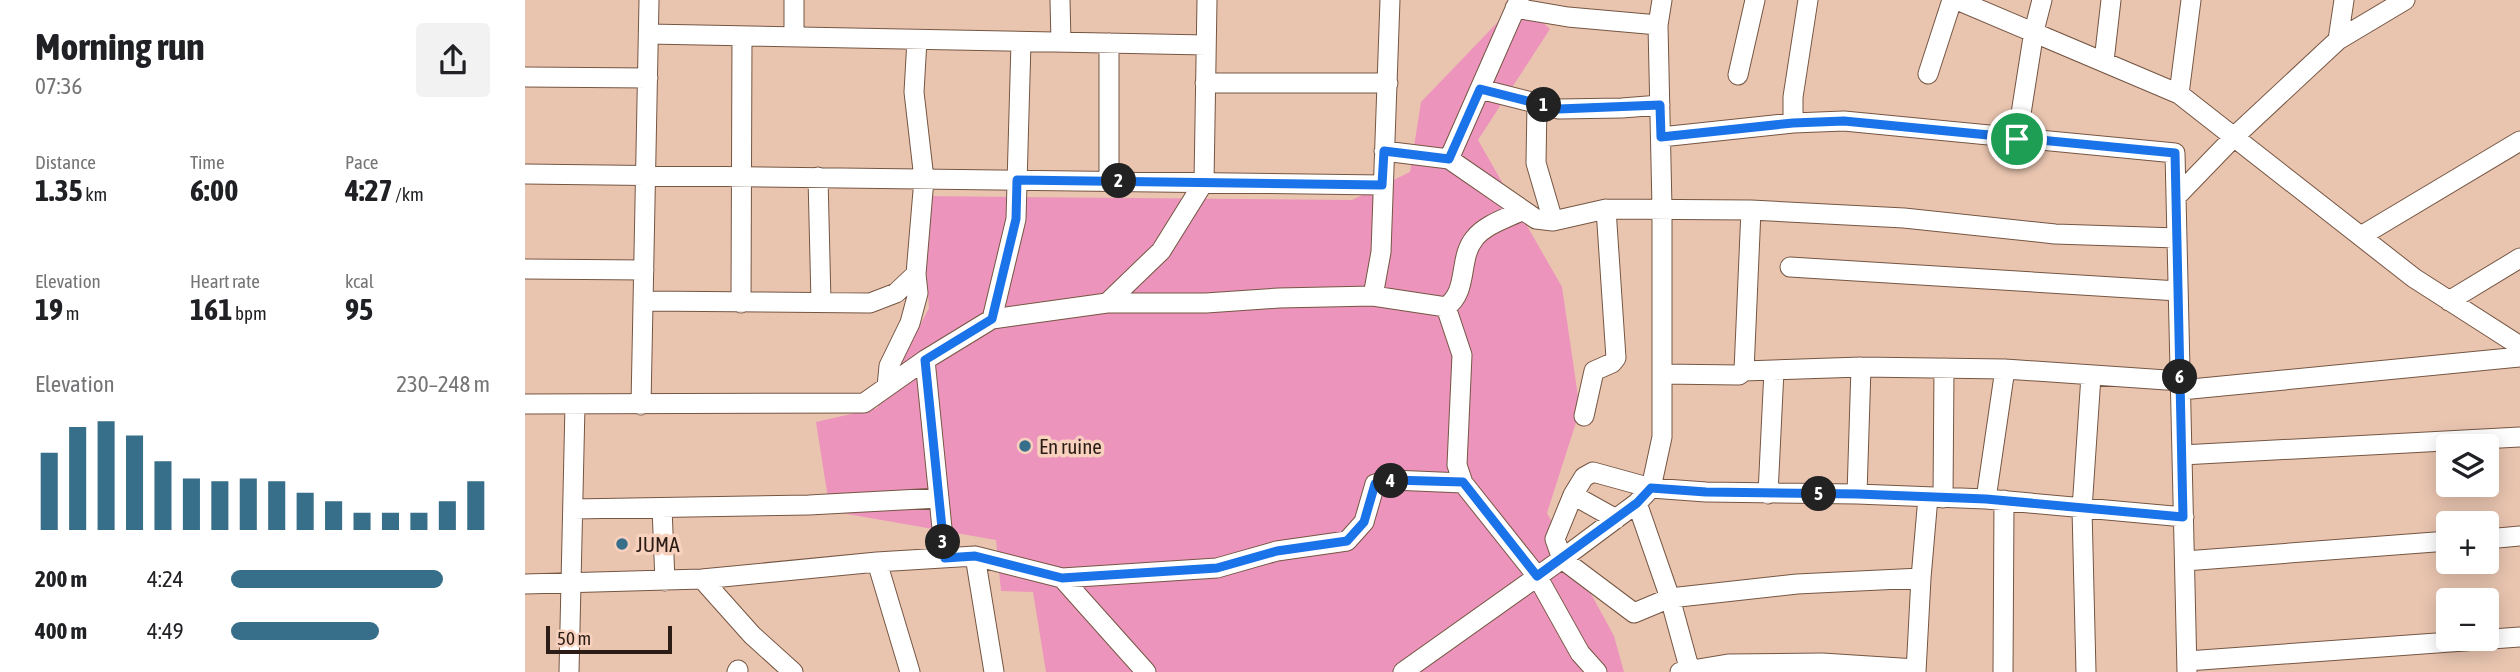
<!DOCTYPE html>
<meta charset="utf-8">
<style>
:root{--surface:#fff;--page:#f2f2f2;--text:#202124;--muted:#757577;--accent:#376e89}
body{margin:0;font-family:"Asap Condensed",sans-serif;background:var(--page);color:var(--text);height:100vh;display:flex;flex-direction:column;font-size:26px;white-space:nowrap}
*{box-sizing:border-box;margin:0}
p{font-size:23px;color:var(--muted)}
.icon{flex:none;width:38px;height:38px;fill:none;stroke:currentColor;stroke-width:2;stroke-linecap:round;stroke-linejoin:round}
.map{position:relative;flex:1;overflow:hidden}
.details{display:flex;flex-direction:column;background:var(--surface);width:525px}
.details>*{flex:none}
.buttons{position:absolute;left:1911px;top:434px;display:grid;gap:14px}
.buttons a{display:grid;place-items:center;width:63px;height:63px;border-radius:7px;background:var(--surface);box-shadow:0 4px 18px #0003;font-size:35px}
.scale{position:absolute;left:21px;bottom:18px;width:126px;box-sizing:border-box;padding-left:7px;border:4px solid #2b1d16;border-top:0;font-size:19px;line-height:24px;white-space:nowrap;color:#2b1d16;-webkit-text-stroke:5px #f7d1bd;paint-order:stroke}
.pin{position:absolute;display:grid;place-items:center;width:60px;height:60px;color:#fff;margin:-30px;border:4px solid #fff;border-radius:50%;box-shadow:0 2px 7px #0007}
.km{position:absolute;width:35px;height:35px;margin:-18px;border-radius:50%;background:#222;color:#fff;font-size:19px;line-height:35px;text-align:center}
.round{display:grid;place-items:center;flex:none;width:74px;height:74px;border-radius:7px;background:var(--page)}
.head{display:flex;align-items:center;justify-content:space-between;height:119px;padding:0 35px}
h1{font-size:38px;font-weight:700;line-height:52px}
.figures{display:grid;grid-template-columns:repeat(3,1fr);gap:10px;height:119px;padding:7px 35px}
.figures div{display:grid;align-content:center}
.figures b{font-size:30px;font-weight:700}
.figures small{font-size:19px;font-weight:400}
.figures p{font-size:19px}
.chart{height:196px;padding:14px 35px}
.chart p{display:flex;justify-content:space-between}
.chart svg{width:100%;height:126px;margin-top:7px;stroke:var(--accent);stroke-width:6}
ul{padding:0 35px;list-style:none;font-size:23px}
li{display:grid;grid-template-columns:112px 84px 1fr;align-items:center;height:52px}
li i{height:18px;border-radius:9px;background:var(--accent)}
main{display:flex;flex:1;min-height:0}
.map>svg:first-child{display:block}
.green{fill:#ec94bc}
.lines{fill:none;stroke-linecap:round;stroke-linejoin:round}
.minor-casing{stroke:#755643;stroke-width:21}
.minor{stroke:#fff;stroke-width:19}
.route-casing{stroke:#fff;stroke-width:14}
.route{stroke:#1a73e8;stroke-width:9}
.poi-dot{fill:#376e89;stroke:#f7d1bd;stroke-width:2.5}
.labels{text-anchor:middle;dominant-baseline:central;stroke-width:7;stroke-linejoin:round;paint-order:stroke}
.poi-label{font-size:21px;fill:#2b1d16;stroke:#f7d1bd;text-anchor:start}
</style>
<main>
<section class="details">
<div class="head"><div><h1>Morning run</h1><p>07:36</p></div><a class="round"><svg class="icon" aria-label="share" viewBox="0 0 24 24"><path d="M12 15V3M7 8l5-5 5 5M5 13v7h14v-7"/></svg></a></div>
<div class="figures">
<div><p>Distance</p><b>1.35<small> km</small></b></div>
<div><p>Time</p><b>6:00</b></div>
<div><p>Pace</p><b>4:27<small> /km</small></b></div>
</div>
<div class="figures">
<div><p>Elevation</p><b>19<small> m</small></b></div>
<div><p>Heart rate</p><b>161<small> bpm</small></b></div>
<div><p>kcal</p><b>95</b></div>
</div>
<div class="chart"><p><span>Elevation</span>230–248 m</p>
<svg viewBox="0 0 160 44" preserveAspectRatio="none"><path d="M5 44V17M15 44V8M25 44V6M35 44V11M45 44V20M55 44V26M65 44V27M75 44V26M85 44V27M95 44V31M105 44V34M115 44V38M125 44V38M135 44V38M145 44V34M155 44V27"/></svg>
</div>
<ul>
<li><b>200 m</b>4:24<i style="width:82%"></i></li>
<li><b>400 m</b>4:49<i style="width:57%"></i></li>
</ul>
</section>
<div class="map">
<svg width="1995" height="672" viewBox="0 0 1995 672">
<rect width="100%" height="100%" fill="#e9c5b0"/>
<path class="green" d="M994,0L1025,29L953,140L1037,287L1055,410L1022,513L1089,636L1099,672H521L508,592L476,591L471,540L305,511L291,422L352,408L404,308L396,196L827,200L885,172L896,102Z"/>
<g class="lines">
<g class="minor-casing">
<path id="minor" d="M535,0L536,42
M1432,0L1654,94L1889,278L1995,346
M990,8L1043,17L1133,25
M124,34L681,45
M269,37V0
M1813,40L1819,0
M584,43V181
M1579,61L1586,0
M1403,74L1427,0
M1213,75L1230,0
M0,77L123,78
M680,83H863
M955,89L1034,109L1097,108L1135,105
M1654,94L1666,0
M1012,103L1011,163L1028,221
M1268,123V97L1283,0
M1136,137L1268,123L1319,121L1650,153L1662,672
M1492,139L1509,31L1517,0
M859,151L924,159L1011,219L1028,221L1081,209L1226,210L1379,218L1530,234L1652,238
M924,159L994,0
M0,174L857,185
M293,177L296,302
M1651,197L1710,136L1813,40L1880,0
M1836,236L1995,141
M1265,267L1653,291
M0,269L119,270
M848,296L856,252L865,0
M119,301L345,303L371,293L391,274
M1924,301L1995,258
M216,303L217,36
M582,303L636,251L679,182L682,0
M921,307L937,355L932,465L938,483L1012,576L1055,653L1072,672
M467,319L491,219L496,42
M400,360L420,558
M1219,371L1226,210
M1137,374L1214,375L1219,371L1336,367L1480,369L1656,381
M362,387L364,366L385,323L393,293L391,274L399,179L389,92L392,40
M1656,390L1995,357
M0,404L339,403L400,360L467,319L582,303H681L754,298L848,296L921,307C944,291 933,259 949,239C959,225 982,218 996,211
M116,405L124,0
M1059,416L1069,371L1087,363L1091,358L1081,209
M1657,455L1995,437
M1243,494L1249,370
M1332,494L1336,367
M1048,495L1091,519
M1418,498L1419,368
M1461,499L1480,369
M1112,503L1145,598L1165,671
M137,508L140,581
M48,509L284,505L414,498
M1962,539L1995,536
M450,556L469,672
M1660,561L1923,541
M352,562L385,672
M537,578L692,568L752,551L822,541L839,522L850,484L867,480L938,483
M1396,578L1272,584L1145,598L1109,613L1037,559L1030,539L1048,495L1059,477L1068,472L1126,488L1181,492L1332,494L1461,499L1659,517
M177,579L227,635L268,672
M0,584L177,579L352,562L450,556L537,578L621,672
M1662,661L1995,637
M44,672L50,405
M212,672L213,670
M878,672L1037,559L1112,503L1126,488L1137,437V208L1133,25L1137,0
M1155,672L1203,664L1297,663L1391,669
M1391,672L1396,578L1403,497
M1478,672L1479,500
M1561,672L1557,509L1566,376"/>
</g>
<use href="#minor" class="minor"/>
</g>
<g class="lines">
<g class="route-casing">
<path id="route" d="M955,89L1034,109L1135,105L1136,137L1268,123L1319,121L1650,153L1658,517L1461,499L1332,494L1181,492L1126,488L1112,503L1012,576L938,482L867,480L850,484L839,522L822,541L752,551L692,568L537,578L450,556L420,558L400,360L467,319L491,219L492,180L857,185L859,151L924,159Z"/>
</g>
<use href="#route" class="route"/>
</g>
<g class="poi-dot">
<circle cx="500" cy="446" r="7"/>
<circle cx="97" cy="544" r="7"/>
</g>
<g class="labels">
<g class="poi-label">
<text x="514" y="446">En ruine</text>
<text x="111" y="544">JUMA</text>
</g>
</g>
</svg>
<div class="buttons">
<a><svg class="icon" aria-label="layers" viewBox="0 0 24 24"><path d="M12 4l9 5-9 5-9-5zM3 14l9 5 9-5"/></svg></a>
<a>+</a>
<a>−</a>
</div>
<div class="scale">50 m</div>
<div class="pin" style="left:1492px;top:139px;background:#1e9e55"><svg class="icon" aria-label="arrive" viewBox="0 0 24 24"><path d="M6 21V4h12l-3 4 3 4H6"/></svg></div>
<b class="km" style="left:1019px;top:105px">1</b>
<b class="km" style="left:594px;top:181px">2</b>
<b class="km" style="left:418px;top:542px">3</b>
<b class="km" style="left:866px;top:481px">4</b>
<b class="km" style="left:1294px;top:494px">5</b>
<b class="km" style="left:1655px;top:377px">6</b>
</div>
</main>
